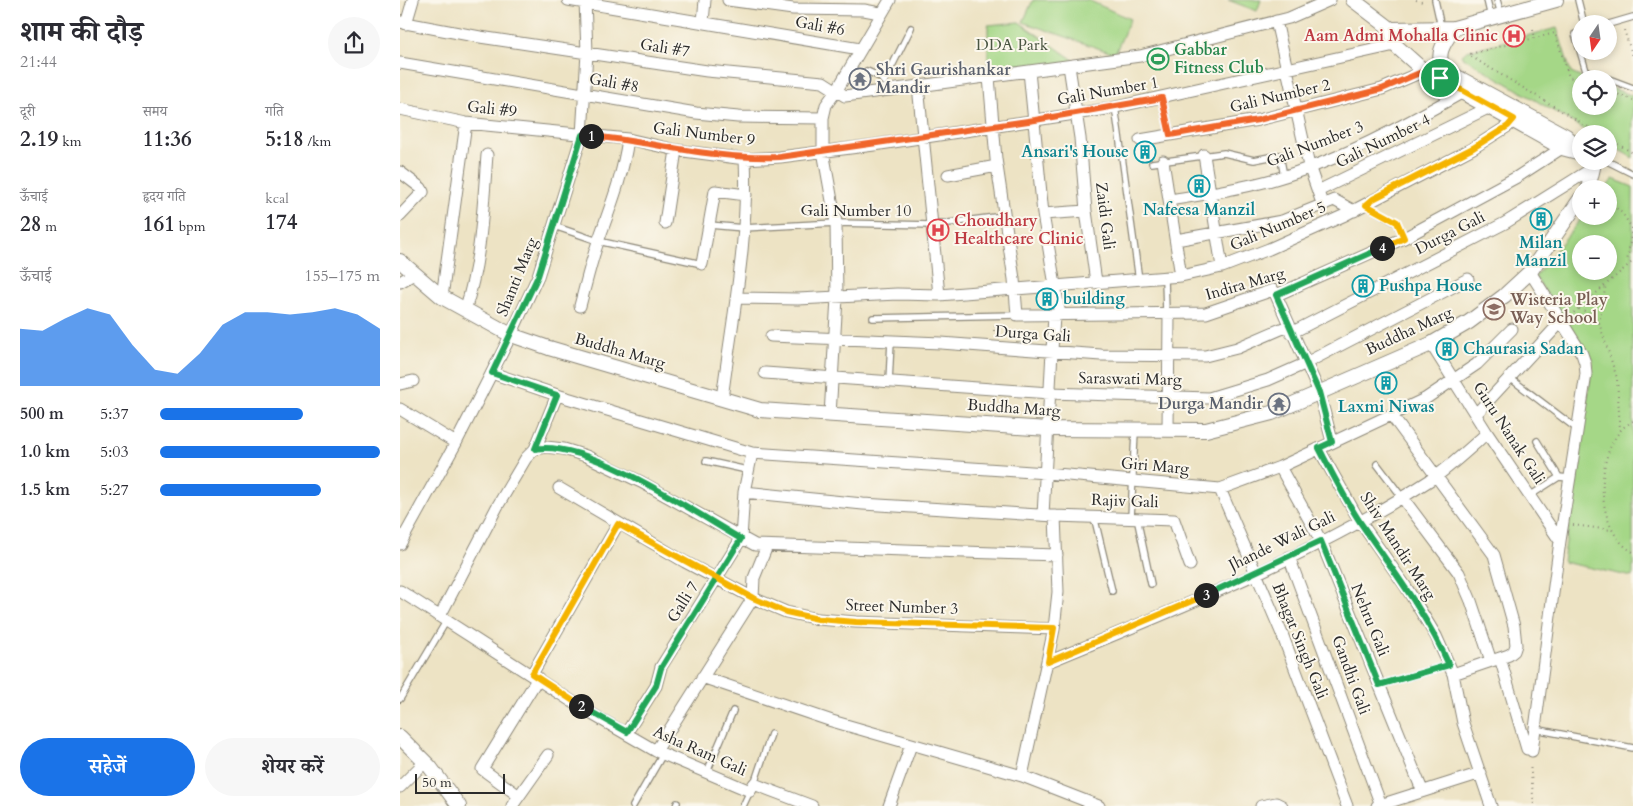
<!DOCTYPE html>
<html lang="hi">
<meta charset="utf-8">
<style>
:root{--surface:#fff;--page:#f7f7f7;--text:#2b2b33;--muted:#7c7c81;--accent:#1a73e8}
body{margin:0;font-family:Cardo,"Noto Serif Devanagari",serif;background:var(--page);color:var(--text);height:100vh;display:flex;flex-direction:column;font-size:19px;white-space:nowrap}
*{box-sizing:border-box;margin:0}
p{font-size:16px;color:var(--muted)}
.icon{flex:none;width:28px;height:28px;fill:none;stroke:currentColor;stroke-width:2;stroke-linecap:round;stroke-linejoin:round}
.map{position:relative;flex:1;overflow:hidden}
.details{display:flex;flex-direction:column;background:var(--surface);width:400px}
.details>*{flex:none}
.needle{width:32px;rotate:193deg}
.fabs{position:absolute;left:1172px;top:15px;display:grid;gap:10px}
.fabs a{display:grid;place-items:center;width:45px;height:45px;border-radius:50%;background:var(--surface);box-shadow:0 2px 8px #0003;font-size:25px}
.scale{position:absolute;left:15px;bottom:12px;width:90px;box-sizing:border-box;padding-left:5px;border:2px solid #2b2b2b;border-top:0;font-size:14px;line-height:18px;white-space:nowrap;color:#2b2b2b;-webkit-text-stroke:4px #fbf7ec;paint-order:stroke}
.pin{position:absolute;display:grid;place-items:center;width:42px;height:42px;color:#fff;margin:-21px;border:2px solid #fff;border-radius:50%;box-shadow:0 1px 5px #0007}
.km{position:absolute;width:25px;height:25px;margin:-12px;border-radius:50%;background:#222;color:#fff;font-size:14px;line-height:25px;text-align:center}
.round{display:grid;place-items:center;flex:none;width:52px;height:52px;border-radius:26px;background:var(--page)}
.headline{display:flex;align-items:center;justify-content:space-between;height:85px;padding:0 20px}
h1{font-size:28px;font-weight:700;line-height:38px}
.metrics{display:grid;grid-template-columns:repeat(3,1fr);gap:8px;height:85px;padding:5px 20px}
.metrics div{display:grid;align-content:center}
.metrics b{font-size:21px;font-weight:700}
.metrics small{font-size:14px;font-weight:400}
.metrics p{font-size:14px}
.chart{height:140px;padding:10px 20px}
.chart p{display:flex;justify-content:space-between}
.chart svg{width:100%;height:90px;margin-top:5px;fill:var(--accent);opacity:.7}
.button{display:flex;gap:10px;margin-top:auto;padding:10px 20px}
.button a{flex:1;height:58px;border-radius:30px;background:var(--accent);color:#fff;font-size:20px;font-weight:700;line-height:58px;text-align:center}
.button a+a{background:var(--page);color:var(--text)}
ul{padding:0 20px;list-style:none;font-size:16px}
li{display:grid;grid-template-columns:80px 60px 1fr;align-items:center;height:38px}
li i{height:12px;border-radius:6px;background:var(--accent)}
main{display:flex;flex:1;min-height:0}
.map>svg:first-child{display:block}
.green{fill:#a5d787;stroke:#688159;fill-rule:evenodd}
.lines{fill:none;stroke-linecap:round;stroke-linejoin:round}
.service-casing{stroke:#8c8778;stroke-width:8}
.minor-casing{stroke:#8c8778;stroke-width:13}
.tertiary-casing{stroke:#8c8778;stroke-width:16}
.path{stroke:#8c8778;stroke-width:2;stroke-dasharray:1 4;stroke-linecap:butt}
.service{stroke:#fff;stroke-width:5.5}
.minor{stroke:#fff;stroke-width:11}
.tertiary{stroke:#fff;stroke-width:14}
.split-1-casing{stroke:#fff;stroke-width:10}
.split-2-casing{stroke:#fff;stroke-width:10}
.split-3-casing{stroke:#fff;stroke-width:10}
.split-4-casing{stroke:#fff;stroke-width:10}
.split-5-casing{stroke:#fff;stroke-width:10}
.split-1{stroke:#f0652b;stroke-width:6}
.split-2{stroke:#22a559;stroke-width:6}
.split-3{stroke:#f5b400;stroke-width:6}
.split-4{stroke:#22a559;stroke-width:6}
.split-5{stroke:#f5b400;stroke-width:6}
.labels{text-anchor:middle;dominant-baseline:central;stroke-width:4;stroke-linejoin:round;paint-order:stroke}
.street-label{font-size:16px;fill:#2b2b2b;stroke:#fbf7ec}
.health-label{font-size:16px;font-weight:bold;fill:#be3a42;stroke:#fbf7ec;text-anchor:end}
.park-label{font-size:16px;fill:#4a5642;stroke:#fbf7ec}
.leisure-label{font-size:16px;font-weight:bold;fill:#27864d;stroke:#fbf7ec;text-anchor:start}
.worship-label{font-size:16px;font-weight:bold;fill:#5b616d;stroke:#fbf7ec;text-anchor:start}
.culture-label{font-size:16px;font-weight:bold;fill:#0d838f;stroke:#fbf7ec}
.education-label{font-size:16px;font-weight:bold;fill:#785e54;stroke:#fbf7ec;text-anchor:start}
</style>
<main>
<section class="details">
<div class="headline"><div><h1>शाम की दौड़</h1><p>21:44</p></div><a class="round"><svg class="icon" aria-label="share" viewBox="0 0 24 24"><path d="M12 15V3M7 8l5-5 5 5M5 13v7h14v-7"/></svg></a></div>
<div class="metrics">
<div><p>दूरी</p><b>2.19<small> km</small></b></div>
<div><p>समय</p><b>11:36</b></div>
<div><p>गति</p><b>5:18<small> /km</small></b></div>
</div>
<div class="metrics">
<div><p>ऊँचाई</p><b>28<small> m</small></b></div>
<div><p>हृदय गति</p><b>161<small> bpm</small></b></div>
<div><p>kcal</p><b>174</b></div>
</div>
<div class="chart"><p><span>ऊँचाई</span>155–175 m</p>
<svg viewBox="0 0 160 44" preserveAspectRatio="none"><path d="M0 44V16L10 17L20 11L30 6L40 9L50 24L60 36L70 38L80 28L90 14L100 8L110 8L120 9L130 8L140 6L150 9L160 16V44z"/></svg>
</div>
<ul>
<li><b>500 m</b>5:37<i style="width:65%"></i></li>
<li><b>1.0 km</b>5:03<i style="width:100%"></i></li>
<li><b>1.5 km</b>5:27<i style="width:73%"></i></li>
</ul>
<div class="button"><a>सहेजें</a><a>शेयर करें</a></div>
</section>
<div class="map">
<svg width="1233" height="806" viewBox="0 0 1233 806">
<rect width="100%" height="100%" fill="#fbf7ec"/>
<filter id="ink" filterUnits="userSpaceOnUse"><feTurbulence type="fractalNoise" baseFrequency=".02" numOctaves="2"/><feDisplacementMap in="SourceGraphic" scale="10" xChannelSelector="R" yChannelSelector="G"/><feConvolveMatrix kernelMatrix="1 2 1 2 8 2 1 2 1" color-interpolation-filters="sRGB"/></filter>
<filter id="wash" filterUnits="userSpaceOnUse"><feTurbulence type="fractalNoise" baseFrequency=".0096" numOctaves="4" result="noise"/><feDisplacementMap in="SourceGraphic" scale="20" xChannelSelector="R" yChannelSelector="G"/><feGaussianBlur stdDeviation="1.12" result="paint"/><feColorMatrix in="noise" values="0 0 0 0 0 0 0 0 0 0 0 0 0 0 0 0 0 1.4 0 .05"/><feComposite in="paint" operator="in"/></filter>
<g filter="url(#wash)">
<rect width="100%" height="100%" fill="#ede3c4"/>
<path class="green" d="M633,0H688L730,19L715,54L623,22Z
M828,0H861L857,11Z
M619,22L678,63L588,70V25Z
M1157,28L1171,73L1185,79H1181V106H1209V87L1233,96V158L1209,144V134H1192L1061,56L1067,51Z
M1213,179L1233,187V577L1163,562L1193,360L1135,277L1183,216H1209V189H1205ZM1181,244H1209V271H1181Z"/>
</g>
<g filter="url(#ink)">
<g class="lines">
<g class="service-casing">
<path id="service" d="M1035,0L1041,27
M1087,0L1091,17
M1097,0L1101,14
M1178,0L1184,24
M1209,24L1233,17
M1181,32L1175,34L1186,71L1207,79
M467,71L480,77L484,82L511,28
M1209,79L1233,88
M762,98L770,135
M715,106L739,280
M1207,161L1233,174
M752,163L824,153L854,160L880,155L884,176
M966,205L997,223L1004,238
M309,225L344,228L436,223L533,225L603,216
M154,226L198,241L302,264
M765,278L766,313
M473,318L617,315
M1110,378L1177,429
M489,382L491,341
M1137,441L1159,477
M306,461L347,470
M977,464L1002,497
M1131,495L1159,477L1169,478
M694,516L712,591
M731,518L735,431
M737,518L751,584
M979,685L1049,665
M0,699L47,620
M1140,730L1233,748
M307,772L333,711
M354,784L371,734
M233,806L263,754
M276,806L277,803
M343,806L350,791"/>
</g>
<g class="minor-casing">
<path id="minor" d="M168,0L460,49
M328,0L393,9L464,10L480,13
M876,21L909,166L923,206
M0,22L80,37L307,71L423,82L445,96L740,56L889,18L930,0
M303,22L305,0
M6,24L13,0
M0,63L296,113L338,117L423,118
M669,66L680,138L686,211L696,282
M629,71L643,214L660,315
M589,77L596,159L614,279L617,315L806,313L873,290L876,295L879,294L1004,238L1117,177L1162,148
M518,86L539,295
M0,109L66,123L228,139L276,150L345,159L380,157L474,145L707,109L995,45
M740,140L858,120L982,89L1024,71
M804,155L822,267
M763,161L781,276
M0,172L21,188L23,192L0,216
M548,175L597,166
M918,191L1090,107
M770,200C805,194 841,189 875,179C941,160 1003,126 1063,92
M643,214L686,211
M265,223L276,150
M776,240L882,221L934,200L954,211
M302,264L315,191L346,195
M1130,272L1182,354L1185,363L1186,374L1160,541L1132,751
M0,282L14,274
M876,295L919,392L932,441
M42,297L66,123
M337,298L398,299L497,294L539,295L781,276L822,267L869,249L945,215L1073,148L1108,126L1114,119
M180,306C186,284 191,261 199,239C211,205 223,175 228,139
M65,310C81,262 83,207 87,155
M891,333L1105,223L1193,168
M371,336L541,343L701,355L805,356L837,348L888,326
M1031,344L1087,433L1160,541
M92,373L157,395L352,453L646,473L820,489L880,467L1025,399L1077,364L1112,329
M365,373L650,393L809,398L868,380L902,365L1068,279
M0,384L13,381
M322,399C332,319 349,240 345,159
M0,409L56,443
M1076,414L1160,323
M430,415L437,298L436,223L423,151V118L426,105L437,90L490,0
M992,416L1094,555L1114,626L1116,645L1114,651L1109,655L1053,674
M768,430L769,314
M135,449L157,395
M919,449L959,520L1006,587L1036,636L1053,674L1063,723L1091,806
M880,467L921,541L1022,790
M159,488L285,562L353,598L386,612L418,619L456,622L654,629
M820,489L882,634L947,806
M344,492L463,504L655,516L658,592L654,629L622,776
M1002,497L1059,573L1071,601L1091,661
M643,515L654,315
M655,516L774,520L790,565
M0,544L56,443L111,335L138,276L182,135L187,53L185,0
M889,557L981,805
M0,591L190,713L256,751L350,791L354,784L412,806
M40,616L97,507L126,458L135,449L146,447L164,449L186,456L241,482L355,545L657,555
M1100,658L1127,749
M648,662C779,608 915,555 1035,477C1053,464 1070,448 1087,433
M132,674L218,524
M302,677L432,721L622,776L699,806
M227,732L256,686L261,667L341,539L344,492L352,453
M256,751L353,598L354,578L367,546
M0,787L25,762
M119,796L82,769L138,678
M112,806L148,755
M489,806L511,745
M861,806L876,803L882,806
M977,806L1081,773"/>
</g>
<g class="tertiary-casing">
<path id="tertiary" d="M953,0L991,29
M1054,28C1045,41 1033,56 1046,71L1166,136L1181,151
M991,29L995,45L1024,71L1162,148L1181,153
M991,29L1054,28L1156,0
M1188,189L1193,168L1190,161
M0,261L42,297L111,335L149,348L360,410L648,429L806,430L872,413L1031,344L1069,322L1104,296L1130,272L1181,198
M0,737L30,767L59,806"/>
</g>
<path class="path" d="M1016,0L1022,2V0
M1133,29L1135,38
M1224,30L1233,57
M1181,81L1169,77L1155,33L1070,54V56L1200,134
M1209,91L1233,100
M1209,139L1233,153
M1209,202L1222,213L1232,228L1227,262
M1179,309L1190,313L1199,323L1217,378L1220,430
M1170,316L1233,261
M1199,323L1206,284
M594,325V336
M1233,421C1229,424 1224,426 1221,430C1194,460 1196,532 1233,552
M1173,525L1211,530
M1130,763L1134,806"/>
<use href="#service" class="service"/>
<use href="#minor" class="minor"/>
<use href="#tertiary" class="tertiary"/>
</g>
</g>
<g class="lines" filter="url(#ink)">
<g class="split-1-casing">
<path id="split-1" d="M191,136C256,142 313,160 380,157L635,120L762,98L770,135L858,120L982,89L1024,71L1040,78"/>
</g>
<g class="split-2-casing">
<path id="split-2" d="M181,706L227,732L256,686L261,668L341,539C294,512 187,439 135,449L157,395L92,373L138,276L182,135L191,136"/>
</g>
<g class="split-3-casing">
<path id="split-3" d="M181,706L132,674L218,524L353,598L386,612L418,619L456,622L654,628L648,662L806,595"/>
</g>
<g class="split-4-casing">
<path id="split-4" d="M806,595L921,541L979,685L1049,665C1026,613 992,569 960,522C945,499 932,473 919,448L932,442L919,392L876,295L982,248"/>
</g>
<g class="split-5-casing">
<path id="split-5" d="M982,248L1004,238L997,222L966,205L973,199L1073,148L1108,126L1114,119L1040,78"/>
</g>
<use href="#split-1" class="split-1"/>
<use href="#split-2" class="split-2"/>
<use href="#split-3" class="split-3"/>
<use href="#split-4" class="split-4"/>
<use href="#split-5" class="split-5"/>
</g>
<defs>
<g id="hospital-ring" transform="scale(1.125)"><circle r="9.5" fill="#fbf7ec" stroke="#e0444e" stroke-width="1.5"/><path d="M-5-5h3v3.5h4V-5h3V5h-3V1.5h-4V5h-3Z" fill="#e0444e"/></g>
<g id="stadium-ring" transform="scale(1.125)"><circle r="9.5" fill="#fbf7ec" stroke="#2e9e5b" stroke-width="1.5"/><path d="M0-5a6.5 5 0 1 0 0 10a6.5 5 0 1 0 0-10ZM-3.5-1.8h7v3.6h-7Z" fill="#2e9e5b"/></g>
<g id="temple-ring" transform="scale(1.125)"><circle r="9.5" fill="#fbf7ec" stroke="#6b7280" stroke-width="1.5"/><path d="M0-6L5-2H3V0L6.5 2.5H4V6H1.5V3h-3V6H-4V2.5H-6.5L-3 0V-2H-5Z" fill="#6b7280"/></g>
<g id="building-ring" transform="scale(1.125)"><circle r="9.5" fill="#fbf7ec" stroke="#0f9aa8" stroke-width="1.5"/><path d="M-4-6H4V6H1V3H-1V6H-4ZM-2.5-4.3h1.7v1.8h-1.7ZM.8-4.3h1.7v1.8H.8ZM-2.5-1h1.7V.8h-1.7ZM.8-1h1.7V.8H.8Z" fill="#0f9aa8"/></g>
<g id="school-ring" transform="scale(1.125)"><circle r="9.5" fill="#fbf7ec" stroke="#8d6e63" stroke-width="1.5"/><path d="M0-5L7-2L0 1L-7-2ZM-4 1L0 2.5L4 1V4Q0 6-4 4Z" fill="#8d6e63"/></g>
</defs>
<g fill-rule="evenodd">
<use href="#hospital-ring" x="1114" y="36"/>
<use href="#stadium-ring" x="758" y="59"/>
<use href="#temple-ring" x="460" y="79"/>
<use href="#building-ring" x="745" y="152"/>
<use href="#building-ring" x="799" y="186"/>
<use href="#building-ring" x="1141" y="219"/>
<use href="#hospital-ring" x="538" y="230"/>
<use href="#building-ring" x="963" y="286"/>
<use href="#building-ring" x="647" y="299"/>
<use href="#school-ring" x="1094" y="309"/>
<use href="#building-ring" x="1047" y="349"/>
<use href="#building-ring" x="986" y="383"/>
<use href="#temple-ring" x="879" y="404"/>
</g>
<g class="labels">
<g class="street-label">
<text transform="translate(420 26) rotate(10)">Gali #6</text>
<text transform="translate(265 48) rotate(9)">Gali #7</text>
<text transform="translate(214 83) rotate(10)">Gali #8</text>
<text transform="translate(708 91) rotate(-10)">Gali Number 1</text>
<text transform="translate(880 96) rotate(-13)">Gali Number 2</text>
<text transform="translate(92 109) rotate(6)">Gali #9</text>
<text transform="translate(304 134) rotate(7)">Gali Number 9</text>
<text transform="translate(983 141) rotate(-26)">Gali Number 4</text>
<text transform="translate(915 144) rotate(-21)">Gali Number 3</text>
<text x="456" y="211">Gali Number 10</text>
<text transform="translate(705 216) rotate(83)">Zaidi Gali</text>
<text transform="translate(878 226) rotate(-23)">Gali Number 5</text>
<text transform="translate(1050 233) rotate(-27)">Durga Gali</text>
<text transform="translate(117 277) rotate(-68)">Shanti Marg</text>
<text transform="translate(845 284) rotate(-16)">Indira Marg</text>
<text transform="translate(1009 331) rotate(-25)">Buddha Marg</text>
<text transform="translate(633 334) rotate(4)">Durga Gali</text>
<text transform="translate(220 351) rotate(16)">Buddha Marg</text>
<text transform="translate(730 379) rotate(1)">Saraswati Marg</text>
<text transform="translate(614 408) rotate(4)">Buddha Marg</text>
<text transform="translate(1109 433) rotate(57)">Guru Nanak Gali</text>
<text transform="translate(755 466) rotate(5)">Giri Marg</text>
<text transform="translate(725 501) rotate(2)">Rajiv Gali</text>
<text transform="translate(882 541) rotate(-26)">Jhande Wali Gali</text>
<text transform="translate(998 546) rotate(57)">Shiv Mandir Marg</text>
<text transform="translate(283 602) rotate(-58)">Galli 7</text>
<text transform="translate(502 607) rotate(2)">Street Number 3</text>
<text transform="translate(970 620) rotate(68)">Nehru Gali</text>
<text transform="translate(900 641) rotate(68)">Bhagat Singh Gali</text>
<text transform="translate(951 675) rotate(70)">Gandhi Gali</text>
<text transform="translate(300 751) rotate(24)">Asha Ram Gali</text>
</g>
<g class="health-label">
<text x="1098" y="36">Aam Admi Mohalla Clinic</text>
<text x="554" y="221" text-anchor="start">Choudhary<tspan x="554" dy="18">Healthcare Clinic</tspan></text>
</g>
<g class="park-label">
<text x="612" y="45">DDA Park</text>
</g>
<g class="leisure-label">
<text x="774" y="50">Gabbar<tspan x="774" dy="18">Fitness Club</tspan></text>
</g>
<g class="worship-label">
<text x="476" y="70">Shri Gaurishankar<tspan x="476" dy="18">Mandir</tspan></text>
<text x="863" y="404" text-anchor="end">Durga Mandir</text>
</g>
<g class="culture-label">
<text x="729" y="152" text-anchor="end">Ansari's House</text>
<text x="799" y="210">Nafeesa Manzil</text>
<text x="1141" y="243">Milan<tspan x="1141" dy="18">Manzil</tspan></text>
<text x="979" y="286" text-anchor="start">Pushpa House</text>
<text x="663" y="299" text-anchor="start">building</text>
<text x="1063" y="349" text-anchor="start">Chaurasia Sadan</text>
<text x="986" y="407">Laxmi Niwas</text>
</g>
<g class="education-label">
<text x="1110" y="300">Wisteria Play<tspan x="1110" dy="18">Way School</tspan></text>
</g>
</g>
</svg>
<div class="fabs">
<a><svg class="needle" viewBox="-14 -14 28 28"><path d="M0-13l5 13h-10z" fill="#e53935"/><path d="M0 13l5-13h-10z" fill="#7c7c81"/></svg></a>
<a><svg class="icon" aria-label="locate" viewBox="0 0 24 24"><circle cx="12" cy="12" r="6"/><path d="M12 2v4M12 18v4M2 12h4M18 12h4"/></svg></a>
<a><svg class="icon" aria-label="layers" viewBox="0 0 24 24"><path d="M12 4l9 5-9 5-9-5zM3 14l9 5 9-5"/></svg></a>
<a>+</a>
<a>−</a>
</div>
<div class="scale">50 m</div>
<div class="pin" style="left:1040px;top:78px;background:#1e9e55"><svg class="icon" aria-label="arrive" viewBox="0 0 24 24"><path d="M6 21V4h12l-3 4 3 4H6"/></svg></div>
<b class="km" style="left:191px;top:136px">1</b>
<b class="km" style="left:181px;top:706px">2</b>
<b class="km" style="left:806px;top:595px">3</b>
<b class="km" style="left:982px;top:248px">4</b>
</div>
</main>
